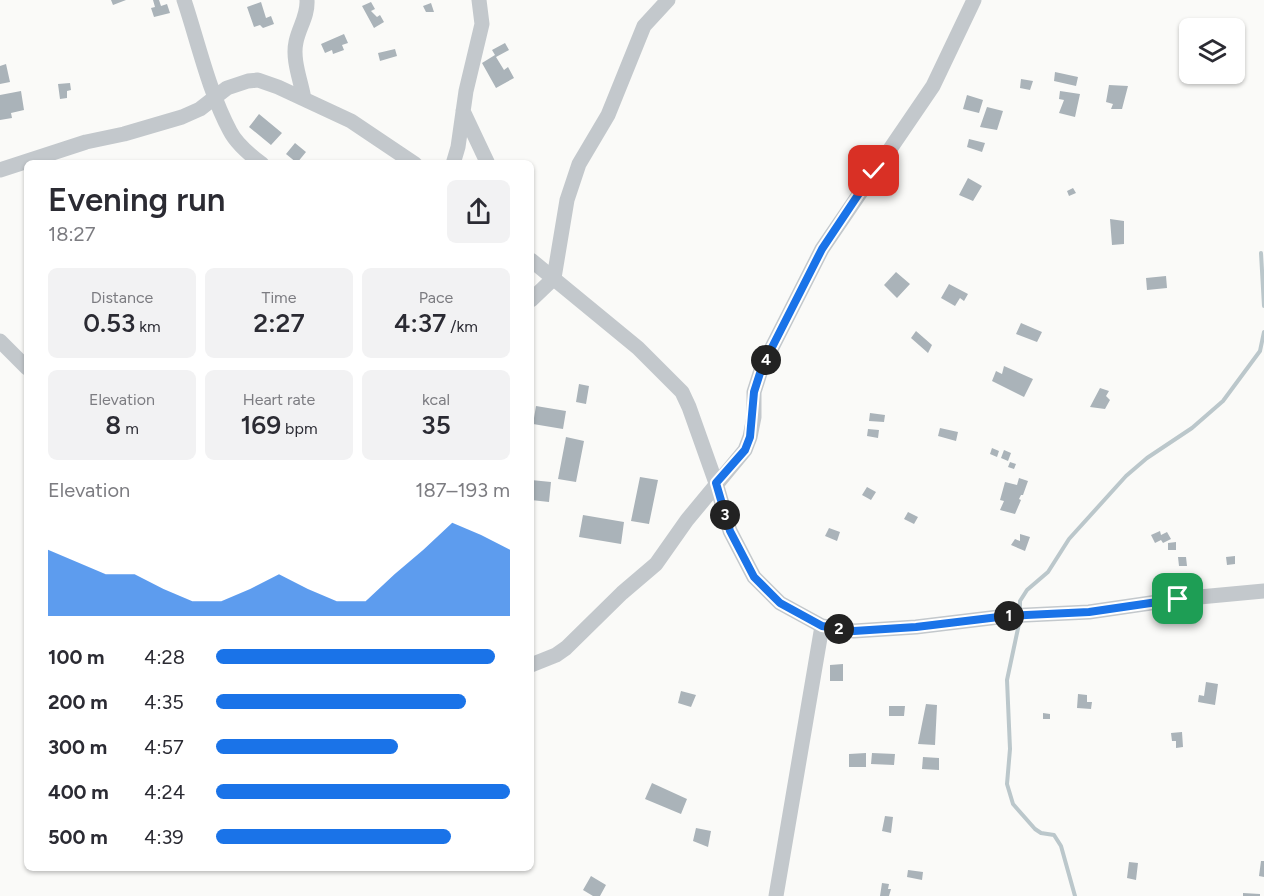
<!DOCTYPE html>
<meta charset="utf-8">
<style>
:root{--surface:#fff;--page:#f2f2f3;--text:#2b2b33;--muted:#7c7c81;--accent:#1a73e8}
body{margin:0;font-family:Figtree,sans-serif;background:var(--page);color:var(--text);height:100vh;display:flex;flex-direction:column;font-size:22px;white-space:nowrap}
*{box-sizing:border-box;margin:0}
p{font-size:20px;color:var(--muted)}
.icon{flex:none;width:33px;height:33px;fill:none;stroke:currentColor;stroke-width:2;stroke-linecap:round;stroke-linejoin:round}
.map{position:relative;flex:1;overflow:hidden}
.details{position:absolute;left:24px;top:160px;width:510px;height:711px;display:flex;flex-direction:column;background:var(--surface);border-radius:9px;box-shadow:0 2px 4px #0004}
.details>*{flex:none}
.buttons{position:absolute;left:1179px;top:18px;display:grid;gap:12px}
.buttons a{display:grid;place-items:center;width:66px;height:66px;border-radius:9px;background:var(--surface);box-shadow:0 2px 4px #0004;font-size:30px}
.pin{position:absolute;display:grid;place-items:center;width:51px;height:51px;color:#fff;margin:-26px;border-radius:12px;box-shadow:0 3px 9px #0006}
.km{position:absolute;width:30px;height:30px;margin:-15px;border-radius:50%;background:#222;color:#fff;font-size:16px;line-height:30px;text-align:center}
.round{display:grid;place-items:center;flex:none;width:63px;height:63px;border-radius:9px;background:var(--page)}
.overview{display:flex;align-items:center;justify-content:space-between;height:102px;padding:0 24px}
h1{font-size:33px;font-weight:600;line-height:45px}
.stats{display:grid;grid-template-columns:repeat(3,1fr);gap:9px;height:102px;padding:6px 24px}
.stats div{display:grid;align-content:center;border-radius:9px;background:var(--page);text-align:center}
.stats b{font-size:26px;font-weight:600}
.stats small{font-size:16px;font-weight:400}
.stats p{font-size:16px}
.chart{height:168px;padding:12px 24px}
.chart p{display:flex;justify-content:space-between}
.chart svg{width:100%;height:108px;margin-top:6px;fill:var(--accent);opacity:.7}
ul{padding:0 24px;list-style:none;font-size:20px}
li{display:grid;grid-template-columns:96px 72px 1fr;align-items:center;height:45px}
li i{height:15px;border-radius:8px;background:var(--accent)}
.map>svg:first-child{display:block}
.lines{fill:none;stroke-linecap:round;stroke-linejoin:round}
.stream{stroke:#bbc7cb;stroke-width:4}
.building{fill:#aab3b9}
.minor{stroke:#c3c8cc;stroke-width:15}
.route-casing{stroke:#fff;stroke-width:12}
.route{stroke:#1a73e8;stroke-width:8}
</style>
<div class="map">
<svg width="1264" height="896" viewBox="0 0 1264 896">
<rect width="100%" height="100%" fill="#fafaf8"/>
<g class="lines">
<path class="stream" d="M1261,253L1264,306
M1020,612V601L1027,590L1048,572L1069,539L1126,476L1147,458L1192,428L1223,401L1260,351L1264,332
M1020,619L1007,680L1010,749L1007,784L1013,804L1035,829L1041,833L1054,835L1061,846L1075,896"/>
</g>
<path class="building" d="M111,0H126L113,5Z
M153,0H159L161,6L167,4L170,13L154,17L151,8L155,7Z
M261,2L266,18L271,16L274,24L263,28L260,25L254,27L247,7Z
M371,2L375,9L371,11L377,17L380,15L384,22L374,28L362,6Z
M431,3L434,12H426L423,6Z
M344,34L348,43L342,45L344,50L333,54L332,50L325,53L321,44Z
M505,43L509,50L496,57L504,70L508,67L514,78L496,88L482,63L495,55L492,50Z
M395,49L397,56L380,61L378,53Z
M6,64L10,82L0,84V66Z
M1055,72L1078,77L1076,86L1054,81Z
M1021,79L1033,81L1030,90L1020,88Z
M70,83L71,90L67,91V98L60,99L58,84Z
M1109,85L1128,86L1122,109H1111L1113,104L1106,102Z
M21,91L24,110L11,113L12,118L0,120V95Z
M1060,91L1080,94L1075,117L1059,113L1064,100L1059,99Z
M967,95L983,100L979,113L963,109Z
M987,107L1003,111L997,130L980,127Z
M259,114L282,133L271,145L249,127Z
M969,139L985,143L982,152L967,147Z
M295,143L306,152L297,163L286,154Z
M968,178L982,186L973,201L959,195Z
M1073,188L1076,193L1069,196L1067,191Z
M1110,219L1124,221V244L1112,245Z
M896,272L910,284L897,298L884,285Z
M1166,276L1167,288L1147,290L1146,278Z
M949,284L968,294L964,301L960,298L955,306L941,298Z
M1021,323L1042,332L1037,342L1016,334Z
M916,331L932,345L928,353L911,338Z
M1004,366L1033,379L1024,397L992,381L996,371L1002,374Z
M579,384L589,386L586,404L576,402Z
M1100,388L1109,391L1106,396L1110,400L1105,409L1090,407Z
M536,406L566,411L563,429L533,424Z
M870,413L885,415L884,422L869,421Z
M940,428L958,432L956,441L938,436Z
M868,429L879,430L878,438L867,436Z
M566,437L584,441L576,482L558,479Z
M992,448L999,451L997,457L990,454Z
M1004,450L1011,453L1008,461L1001,458Z
M1010,462L1016,464L1014,469L1008,467Z
M640,477L658,480L649,524L631,521Z
M1019,478L1028,481L1023,495H1021L1019,499L1021,500L1015,514L1000,510L1004,501L1000,500L1005,482L1017,485Z
M531,480L551,482L549,502L531,500Z
M867,487L876,492L871,500L862,495Z
M908,512L918,517L914,524L904,519Z
M583,515L624,522L621,544L579,537Z
M829,528L840,532L837,541L825,536Z
M1160,531L1161,535L1167,532L1171,539L1163,543L1161,540L1155,543L1151,535Z
M1020,534L1030,537L1025,551L1011,545L1015,539L1020,541Z
M1176,542V550H1168V543Z
M1235,556V564L1227,565L1226,557Z
M1178,557H1186L1187,566H1179Z
M843,664V681H830V665Z
M1206,682L1218,684L1215,705L1198,702L1199,695L1204,696Z
M681,691L696,695L691,707L678,703Z
M1078,694L1087,695V702H1092L1091,709L1077,708Z
M926,704L937,705L935,745L918,744Z
M889,706H905L904,716H889Z
M1043,713L1050,714V719H1043Z
M1182,732L1183,747L1176,748V741H1172L1171,733Z
M866,753V767H849V754Z
M872,753L895,754L894,765L871,764Z
M923,757L939,758V770L922,769Z
M652,783L687,799L681,814L645,799Z
M885,816L893,817L891,833L882,831Z
M696,828L711,831L708,847L693,841Z
M1261,861H1264V877L1259,876Z
M1129,862L1138,863L1136,880L1127,878Z
M908,870L923,872L922,880L907,877Z
M591,876L606,885L600,896H593L583,890Z
M882,883L889,884L888,889H891L889,896H880Z
M1243,893L1260,894V896H1243Z"/>
<g class="lines">
<path class="minor" d="M184,0C198,42 209,92 230,131C236,143 250,155 262,164
M304,99C301,81 292,60 296,42C299,27 308,16 307,0
M463,111L488,164
M453,164L458,147L466,91L482,24L479,0
M0,170L86,142L124,134L182,117L200,109L227,88L248,81L258,80L278,87L351,121L415,164
M531,260L638,348L682,392L689,407L716,483L730,531L754,577L780,603L822,626L854,631L916,627L1007,616L1089,612L1178,599L1264,591
M531,300L554,278L567,200L579,164L608,115L644,26L668,0
M0,341L27,368
M531,665L556,655L566,648L622,593L656,564L687,520L745,450L750,437L754,417V392L762,367L822,249L933,86L974,0
M776,896L822,626"/>
</g>
<g class="lines">
<g class="route-casing">
<path id="route" d="M874,171L822,249L762,367L754,392L750,437L745,450L716,483L730,531L754,577L780,603L822,626L854,631L916,627L1007,616L1089,612L1178,599"/>
</g>
<use href="#route" class="route"/>
</g>
</svg>
<div class="buttons">
<a><svg class="icon" aria-label="layers" viewBox="0 0 24 24"><path d="M12 4l9 5-9 5-9-5zM3 14l9 5 9-5"/></svg></a>
</div>
<div class="pin" style="left:1178px;top:599px;background:#1e9e55"><svg class="icon" aria-label="arrive" viewBox="0 0 24 24"><path d="M6 21V4h12l-3 4 3 4H6"/></svg></div>
<div class="pin" style="left:874px;top:171px;background:#d93025"><svg class="icon" aria-label="check" viewBox="0 0 24 24"><path d="M5 12l5 5 9-10"/></svg></div>
<b class="km" style="left:1009px;top:616px">1</b>
<b class="km" style="left:839px;top:629px">2</b>
<b class="km" style="left:725px;top:515px">3</b>
<b class="km" style="left:766px;top:360px">4</b>
<section class="details">
<div class="overview"><div><h1>Evening run</h1><p>18:27</p></div><a class="round"><svg class="icon" aria-label="share" viewBox="0 0 24 24"><path d="M12 15V3M7 8l5-5 5 5M5 13v7h14v-7"/></svg></a></div>
<div class="stats">
<div><p>Distance</p><b>0.53<small> km</small></b></div>
<div><p>Time</p><b>2:27</b></div>
<div><p>Pace</p><b>4:37<small> /km</small></b></div>
</div>
<div class="stats">
<div><p>Elevation</p><b>8<small> m</small></b></div>
<div><p>Heart rate</p><b>169<small> bpm</small></b></div>
<div><p>kcal</p><b>35</b></div>
</div>
<div class="chart"><p><span>Elevation</span>187–193 m</p>
<svg viewBox="0 0 160 44" preserveAspectRatio="none"><path d="M0 44V17L10 22L20 27L30 27L40 33L50 38L60 38L70 33L80 27L90 33L100 38L110 38L120 27L130 17L140 6L150 11L160 17V44z"/></svg>
</div>
<ul>
<li><b>100 m</b>4:28<i style="width:95%"></i></li>
<li><b>200 m</b>4:35<i style="width:85%"></i></li>
<li><b>300 m</b>4:57<i style="width:62%"></i></li>
<li><b>400 m</b>4:24<i style="width:100%"></i></li>
<li><b>500 m</b>4:39<i style="width:80%"></i></li>
</ul>
</section>
</div>
